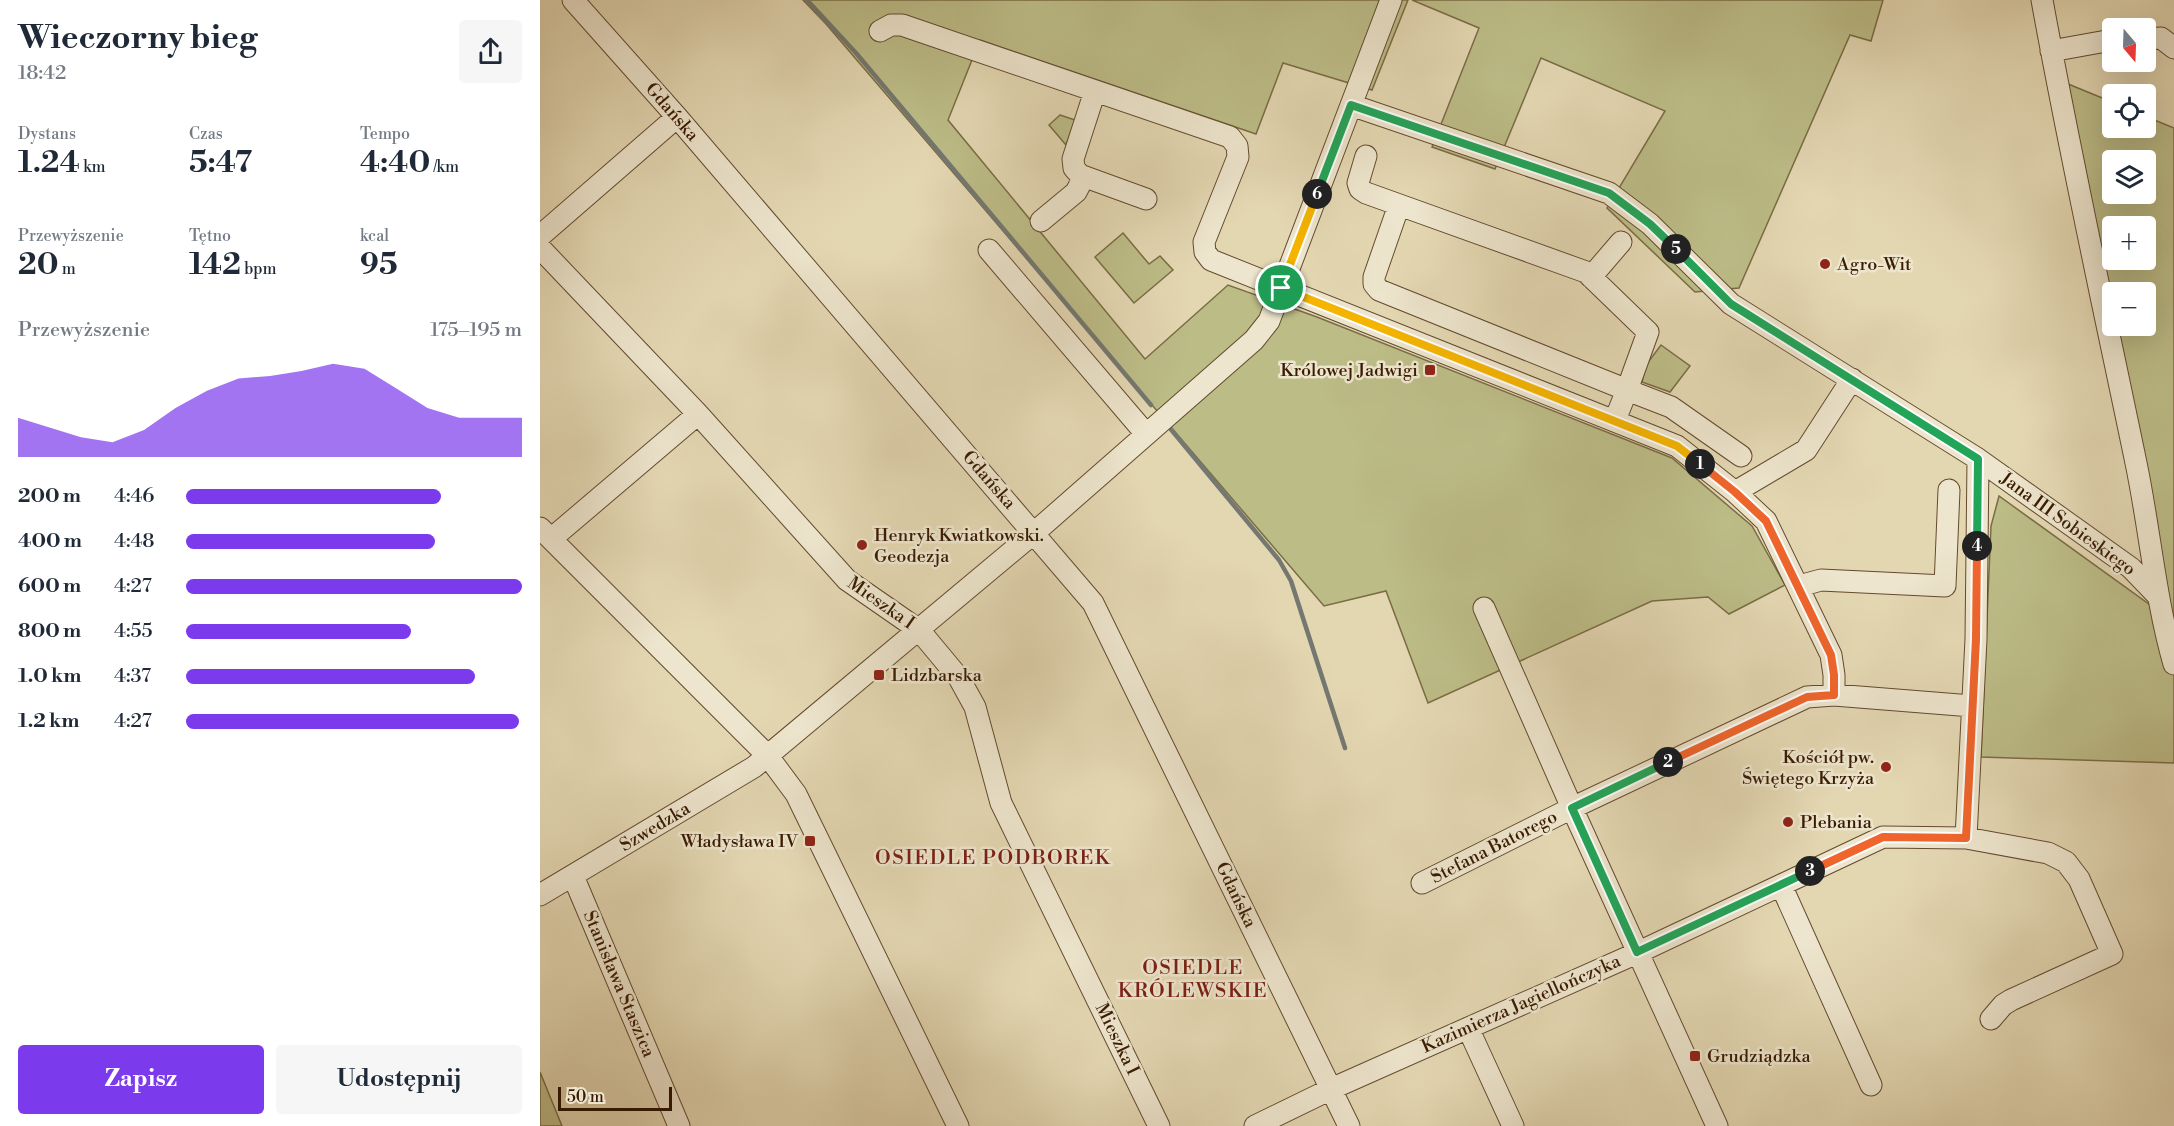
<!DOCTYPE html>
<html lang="pl">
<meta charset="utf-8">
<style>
:root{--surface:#fff;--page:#f6f6f7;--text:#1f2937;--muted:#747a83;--accent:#7c3aed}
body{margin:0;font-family:"Libre Bodoni",serif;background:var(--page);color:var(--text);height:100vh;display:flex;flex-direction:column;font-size:22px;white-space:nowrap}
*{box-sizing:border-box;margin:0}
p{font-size:20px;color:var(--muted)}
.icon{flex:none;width:33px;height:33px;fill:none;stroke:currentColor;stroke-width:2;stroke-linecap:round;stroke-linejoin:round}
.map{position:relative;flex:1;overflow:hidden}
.sheet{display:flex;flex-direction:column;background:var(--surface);width:540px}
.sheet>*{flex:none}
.needle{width:39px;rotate:161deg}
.controls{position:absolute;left:1562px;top:18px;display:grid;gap:12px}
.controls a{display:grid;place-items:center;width:54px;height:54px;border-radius:6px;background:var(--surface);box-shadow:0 6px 24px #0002;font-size:30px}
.scale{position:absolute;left:18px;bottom:15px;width:114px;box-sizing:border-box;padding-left:6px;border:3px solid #391b02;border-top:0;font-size:16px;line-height:21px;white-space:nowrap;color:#391b02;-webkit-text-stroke:4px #ede5cd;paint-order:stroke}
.pin{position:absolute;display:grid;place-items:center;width:51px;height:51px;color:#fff;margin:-26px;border:3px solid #fff;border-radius:50%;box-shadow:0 2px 6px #0007}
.km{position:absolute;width:30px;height:30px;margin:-15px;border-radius:50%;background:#222;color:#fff;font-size:16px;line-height:30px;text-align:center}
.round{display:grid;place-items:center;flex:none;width:63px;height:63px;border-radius:6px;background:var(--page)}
.head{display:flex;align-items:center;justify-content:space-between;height:102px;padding:0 18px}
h1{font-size:33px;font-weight:800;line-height:45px}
.figures{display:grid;grid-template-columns:repeat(3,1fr);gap:9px;height:102px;padding:6px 18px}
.figures div{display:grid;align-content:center}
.figures b{font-size:30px;font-weight:800}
.figures small{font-size:16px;font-weight:400}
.figures p{font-size:16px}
.chart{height:168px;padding:12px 18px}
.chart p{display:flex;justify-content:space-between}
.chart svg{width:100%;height:108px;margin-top:6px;fill:var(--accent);opacity:.7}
.primary-button{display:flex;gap:12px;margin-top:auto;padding:12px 18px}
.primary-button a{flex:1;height:69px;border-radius:6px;background:var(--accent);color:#fff;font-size:24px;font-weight:800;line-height:69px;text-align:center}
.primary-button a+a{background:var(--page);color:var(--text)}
ul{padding:0 18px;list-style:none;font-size:20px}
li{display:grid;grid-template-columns:96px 72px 1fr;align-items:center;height:45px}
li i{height:15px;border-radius:8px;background:var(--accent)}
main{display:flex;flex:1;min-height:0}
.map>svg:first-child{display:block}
.green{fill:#bcbc87;stroke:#7a6c44;stroke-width:1.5;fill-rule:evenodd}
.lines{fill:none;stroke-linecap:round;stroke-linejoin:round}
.stream{stroke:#747870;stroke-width:4.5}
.minor-casing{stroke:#644a2e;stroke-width:23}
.minor{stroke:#ede5cd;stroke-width:21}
.split-1-casing{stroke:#fff;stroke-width:12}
.split-2-casing{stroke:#fff;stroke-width:12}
.split-3-casing{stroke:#fff;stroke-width:12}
.split-4-casing{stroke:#fff;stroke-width:12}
.split-5-casing{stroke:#fff;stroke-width:12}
.split-6-casing{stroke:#fff;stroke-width:12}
.split-7-casing{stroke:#fff;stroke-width:12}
.split-1{stroke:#f5b400;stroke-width:8}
.split-2{stroke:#f0652b;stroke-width:8}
.split-3{stroke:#22a559;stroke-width:8}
.split-4{stroke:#f0652b;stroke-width:8}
.split-5{stroke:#22a559;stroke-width:8}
.split-6{stroke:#22a559;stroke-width:8}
.split-7{stroke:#f5b400;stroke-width:8}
.poi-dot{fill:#8f2418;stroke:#ede5cd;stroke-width:2}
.labels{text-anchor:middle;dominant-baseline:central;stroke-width:5;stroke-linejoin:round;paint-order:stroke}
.street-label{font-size:18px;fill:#391b02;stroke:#ede5cd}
.poi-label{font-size:18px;fill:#391b02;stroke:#ede5cd;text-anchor:start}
.neighbourhood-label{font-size:20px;letter-spacing:1.5px;fill:#7a1f14;stroke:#ede5cd}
</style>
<main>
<section class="sheet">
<div class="head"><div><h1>Wieczorny bieg</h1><p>18:42</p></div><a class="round"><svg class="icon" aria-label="share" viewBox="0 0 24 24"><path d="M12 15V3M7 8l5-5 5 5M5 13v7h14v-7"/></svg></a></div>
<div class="figures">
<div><p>Dystans</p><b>1.24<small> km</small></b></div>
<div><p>Czas</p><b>5:47</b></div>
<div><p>Tempo</p><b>4:40<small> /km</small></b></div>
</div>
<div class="figures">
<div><p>Przewyższenie</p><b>20<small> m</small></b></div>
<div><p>Tętno</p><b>142<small> bpm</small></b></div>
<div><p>kcal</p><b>95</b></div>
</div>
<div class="chart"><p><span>Przewyższenie</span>175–195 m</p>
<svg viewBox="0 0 160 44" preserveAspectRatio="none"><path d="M0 44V28L10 32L20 36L30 38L40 33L50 24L60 17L70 12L80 11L90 9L100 6L110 8L120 16L130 24L140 28L150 28L160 28V44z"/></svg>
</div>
<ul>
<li><b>200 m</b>4:46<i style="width:76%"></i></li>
<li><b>400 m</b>4:48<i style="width:74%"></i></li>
<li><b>600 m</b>4:27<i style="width:100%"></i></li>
<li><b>800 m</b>4:55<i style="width:67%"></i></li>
<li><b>1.0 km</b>4:37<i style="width:86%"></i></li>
<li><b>1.2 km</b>4:27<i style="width:99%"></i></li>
</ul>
<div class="primary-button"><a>Zapisz</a><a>Udostępnij</a></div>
</section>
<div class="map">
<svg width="1634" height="1126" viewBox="0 0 1634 1126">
<rect width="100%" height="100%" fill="#e3d7b2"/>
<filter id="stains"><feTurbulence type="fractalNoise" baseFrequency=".00333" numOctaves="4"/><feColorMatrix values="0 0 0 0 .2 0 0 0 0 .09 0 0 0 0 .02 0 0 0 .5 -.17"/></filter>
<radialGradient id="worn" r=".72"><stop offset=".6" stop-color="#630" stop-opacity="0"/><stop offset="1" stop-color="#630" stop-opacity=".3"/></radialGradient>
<path class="green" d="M263,0H868L832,90L743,63L716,134L440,40L408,120L605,359L688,285L777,317L1132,458L1212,526L1245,585L1189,614L1168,597L1112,601L888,703L846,591L784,606L286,24Z
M872,0H1343L1331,41L1310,35L1199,288L1155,292L1067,208L1125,111L1001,58L955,169L892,147L939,28Z
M1516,79L1572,102V128H1605V116L1634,128V763L1441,757L1451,526L1459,496L1620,612ZM1572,160H1605V194H1572ZM1572,226H1605V260H1572ZM1572,292H1605V326H1572Z
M520,115L535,120L526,145L509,125Z
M583,233L609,264L620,256L633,270L594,303L555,257Z
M1121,345L1150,366L1130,392L1102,382L1106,365Z
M0,1072L22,1126H0Z"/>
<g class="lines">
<path class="stream" d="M267,0L316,53L611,405
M629,427L739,560L751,581L805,748"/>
<g class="minor-casing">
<path id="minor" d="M33,0L137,117L553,603L809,1126
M1502,0C1530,155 1564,309 1596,463C1610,530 1615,598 1634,664
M340,31L351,25H362L690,137L697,146L698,157L664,242L665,252L671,260L1137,446L1195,492L1226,521L1291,655L1294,675V695
M1605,39L1621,38L1634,48
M1511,51L1572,40
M555,91L533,159L534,168L540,175L606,199
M811,105L1069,193L1110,224L1191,304L1438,459L1591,568L1617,595
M826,156L818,183L820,189L826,193L1046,272L1108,332L1087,390L839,290L834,284V277L859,205
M501,221L536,192L544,177
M0,236L137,117
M0,248L158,414L307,580L379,630L419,678L435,707L461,803L619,1126
M449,250L606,434
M1051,277L1081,242
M1075,420L1087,390L1131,407L1201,456
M1195,492L1266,450L1312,379
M0,528L227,755L256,794L418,1126
M11,539L158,414
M1259,586L1281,580L1405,586L1409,490
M944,608L1032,808L1177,1126
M1426,838L1436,639L1438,459
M33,876L139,1126
M882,883L1032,808L1267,697L1294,695L1432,706
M1241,885L1331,1085
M0,895L214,767L494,533L714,340L729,321L851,0
M928,1028L973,1126
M715,1126L791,1089L1097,953L1343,837L1426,838L1508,853L1526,862L1539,879L1572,954L1471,1000L1463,1005L1451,1019"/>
</g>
<use href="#minor" class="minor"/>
</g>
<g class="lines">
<g class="split-1-casing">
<path id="split-1" d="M741,288L1137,446L1160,464"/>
</g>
<g class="split-2-casing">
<path id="split-2" d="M1128,762L1267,697L1294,695V675L1291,655L1226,521L1195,492L1160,464"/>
</g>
<g class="split-3-casing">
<path id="split-3" d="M1128,762L1032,808L1097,952L1270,871"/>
</g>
<g class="split-4-casing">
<path id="split-4" d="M1270,871L1343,837L1426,838L1436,639L1437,546"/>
</g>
<g class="split-5-casing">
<path id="split-5" d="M1136,249L1191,304L1438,459L1437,546"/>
</g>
<g class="split-6-casing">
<path id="split-6" d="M777,194L811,105L1069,193L1110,224L1136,249"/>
</g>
<g class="split-7-casing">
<path id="split-7" d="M741,288L777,194"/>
</g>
<use href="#split-1" class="split-1"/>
<use href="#split-2" class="split-2"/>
<use href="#split-3" class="split-3"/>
<use href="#split-4" class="split-4"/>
<use href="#split-5" class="split-5"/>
<use href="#split-6" class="split-6"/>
<use href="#split-7" class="split-7"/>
</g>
<g class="poi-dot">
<circle cx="1285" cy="264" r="6"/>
<rect x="884" y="364" width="12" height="12" rx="3"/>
<circle cx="322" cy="545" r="6"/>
<rect x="333" y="669" width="12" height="12" rx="3"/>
<circle cx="1346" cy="767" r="6"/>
<circle cx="1248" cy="822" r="6"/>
<rect x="264" y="835" width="12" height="12" rx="3"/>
<rect x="1149" y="1050" width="12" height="12" rx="3"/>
</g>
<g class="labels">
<g class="street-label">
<text transform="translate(132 112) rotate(49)">Gdańska</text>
<text transform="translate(449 480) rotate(49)">Gdańska</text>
<text transform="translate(1528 524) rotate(36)">Jana III Sobieskiego</text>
<text transform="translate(341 603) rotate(35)">Mieszka I</text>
<text transform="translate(115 827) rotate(-31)">Szwedzka</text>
<text transform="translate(954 847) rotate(-27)">Stefana Batorego</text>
<text transform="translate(696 895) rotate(64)">Gdańska</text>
<text transform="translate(79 984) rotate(67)">Stanisława Staszica</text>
<text transform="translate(981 1004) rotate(-24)">Kazimierza Jagiellończyka</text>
<text transform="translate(577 1039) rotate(64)">Mieszka I</text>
</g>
<g class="poi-label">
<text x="1297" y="264">Agro-Wit</text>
<text x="878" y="370" text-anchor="end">Królowej Jadwigi</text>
<text x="334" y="535">Henryk Kwiatkowski.<tspan x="334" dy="21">Geodezja</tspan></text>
<text x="351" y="675">Lidzbarska</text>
<text x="1334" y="757" text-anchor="end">Kościół pw.<tspan x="1334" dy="21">Świętego Krzyża</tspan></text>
<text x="1260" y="822">Plebania</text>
<text x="258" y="841" text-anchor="end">Władysława IV</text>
<text x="1167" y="1056">Grudziądzka</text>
</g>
<g class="neighbourhood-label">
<text x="453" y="858">OSIEDLE PODBOREK</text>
<text x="653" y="968">OSIEDLE<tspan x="653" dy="23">KRÓLEWSKIE</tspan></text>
</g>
</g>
<rect width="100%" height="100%" filter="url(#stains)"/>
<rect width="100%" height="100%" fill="url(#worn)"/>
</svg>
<div class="controls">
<a><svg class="needle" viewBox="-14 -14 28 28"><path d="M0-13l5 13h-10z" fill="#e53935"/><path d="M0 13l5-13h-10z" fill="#747a83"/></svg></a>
<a><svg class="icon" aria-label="locate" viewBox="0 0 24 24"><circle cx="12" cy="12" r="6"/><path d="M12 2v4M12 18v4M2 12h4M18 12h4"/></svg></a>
<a><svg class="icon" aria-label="layers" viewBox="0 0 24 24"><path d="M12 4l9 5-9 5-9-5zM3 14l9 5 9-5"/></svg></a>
<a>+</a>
<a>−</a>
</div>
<div class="scale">50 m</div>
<div class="pin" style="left:741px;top:288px;background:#1e9e55"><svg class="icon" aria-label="arrive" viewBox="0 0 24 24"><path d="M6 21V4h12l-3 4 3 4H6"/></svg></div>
<b class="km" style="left:1160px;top:464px">1</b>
<b class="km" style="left:1128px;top:762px">2</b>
<b class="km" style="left:1270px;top:871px">3</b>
<b class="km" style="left:1437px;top:546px">4</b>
<b class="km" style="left:1136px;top:249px">5</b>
<b class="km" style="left:777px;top:194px">6</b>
</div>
</main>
